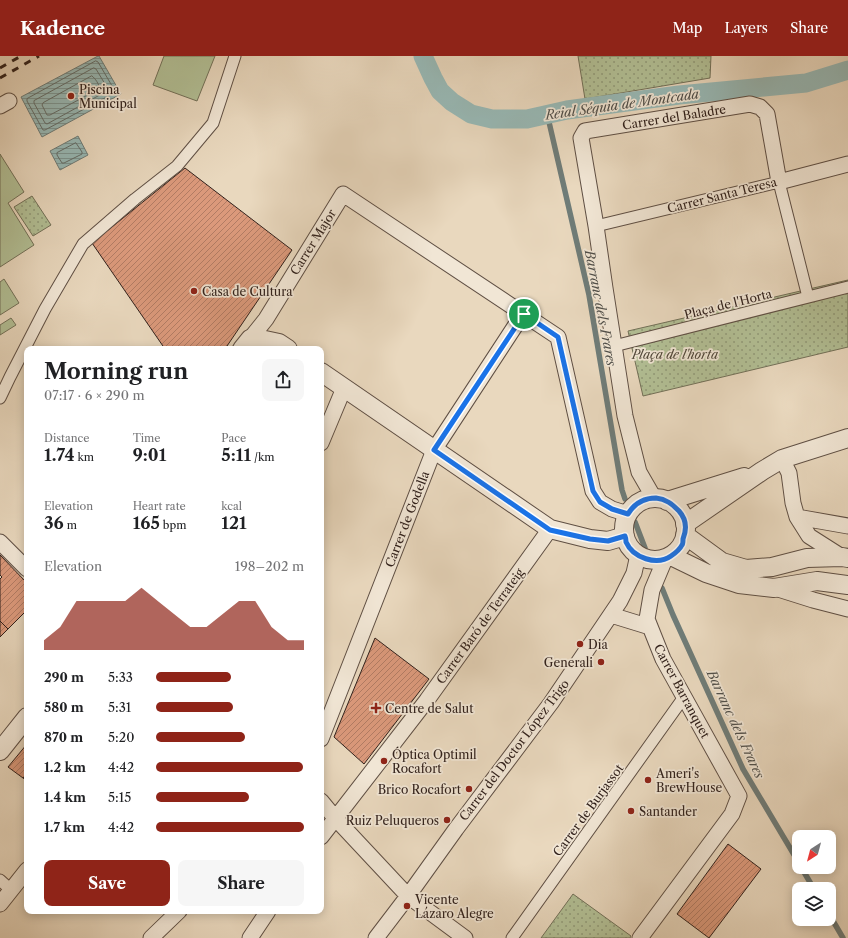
<!DOCTYPE html>
<meta charset="utf-8">
<style>
:root{--surface:#fff;--page:#f6f6f6;--text:#202124;--muted:#757577;--accent:#8f2418}
body{margin:0;font-family:"Libre Caslon Text",serif;background:var(--page);color:var(--text);height:100vh;display:flex;flex-direction:column;font-size:15px;white-space:nowrap}
*{box-sizing:border-box;margin:0}
p{font-size:13px;color:var(--muted)}
.icon{flex:none;width:22px;height:22px;fill:none;stroke:currentColor;stroke-width:2;stroke-linecap:round;stroke-linejoin:round}
.map{position:relative;flex:1;overflow:hidden}
.side{position:absolute;left:24px;top:290px;width:300px;height:568px;display:flex;flex-direction:column;background:var(--surface);border-radius:8px;box-shadow:0 2px 10px #0003}
.side>*{flex:none}
.needle{width:26px;rotate:216deg}
.buttons{position:absolute;left:792px;top:774px;display:grid;gap:8px}
.buttons a{display:grid;place-items:center;width:44px;height:44px;border-radius:8px;background:var(--surface);box-shadow:0 2px 10px #0003;font-size:20px}
.pin{position:absolute;display:grid;place-items:center;width:34px;height:34px;color:#fff;margin:-17px;border:2px solid #fff;border-radius:50%;box-shadow:0 1px 4px #0007}
.round{display:grid;place-items:center;flex:none;width:42px;height:42px;border-radius:8px;background:var(--page)}
.head{display:flex;align-items:center;justify-content:space-between;height:68px;padding:0 20px}
h1{font-size:22px;font-weight:800;line-height:30px}
.figures{display:grid;grid-template-columns:repeat(3,1fr);gap:6px;height:68px;padding:4px 20px}
.figures div{display:grid;align-content:center}
.figures b{font-size:17px;font-weight:800}
.figures small{font-size:11px;font-weight:400}
.figures p{font-size:11px}
.chart{height:112px;padding:8px 20px}
.chart p{display:flex;justify-content:space-between}
.chart svg{width:100%;height:72px;margin-top:4px;fill:var(--accent);opacity:.7}
.button{display:flex;gap:8px;margin-top:auto;padding:8px 20px}
.button a{flex:1;height:46px;border-radius:8px;background:var(--accent);color:#fff;font-size:16px;font-weight:800;line-height:46px;text-align:center}
.button a+a{background:var(--page);color:var(--text)}
ul{padding:0 20px;list-style:none;font-size:13px}
li{display:grid;grid-template-columns:64px 48px 1fr;align-items:center;height:30px}
li i{height:10px;border-radius:5px;background:var(--accent)}
header{display:flex;align-items:center;gap:24px;box-sizing:border-box;height:56px;padding:0 20px;background:var(--accent);color:#fff}
header strong{font-size:19px}
nav{display:flex;gap:22px;margin-inline-start:auto;font-size:14px}
.map>svg:first-child{display:block}
.grass{fill:url(#grass-dots);stroke:#727058}
.pitch{fill:#b2bf95;stroke:#727058}
.water{fill:url(#water-rules);stroke:#6f7c78}
.lines{fill:none;stroke-linecap:round;stroke-linejoin:round}
.shore{stroke:#646d69;stroke-width:1}
.stream{stroke:#6f7c78;stroke-width:5.5}
.canal{stroke:#98b9b6;stroke-width:19}
.building{fill:url(#building-hatch);stroke:#31211c}
.pedestrian-casing{stroke:#5f4f44;stroke-width:13}
.minor-casing{stroke:#5f4f44;stroke-width:17}
.tertiary-casing{stroke:#5f4f44;stroke-width:20}
.pedestrian{stroke:#f1e6d5;stroke-width:11}
.minor{stroke:#f1e6d5;stroke-width:15}
.tertiary{stroke:#f1e6d5;stroke-width:18}
.rail{stroke:#31211c;stroke-width:3;stroke-dasharray:7 7;stroke-linecap:butt}
.route-casing{stroke:#fff;stroke-width:8}
.route{stroke:#1a73e8;stroke-width:5}
.poi-dot{fill:#8f2418;stroke:#f1e6d5;stroke-width:1.5}
.labels{text-anchor:middle;dominant-baseline:central;stroke-width:3.5;stroke-linejoin:round;paint-order:stroke}
.poi-label{font-size:12px;fill:#31211c;stroke:#f1e6d5;text-anchor:start}
.street-label{font-size:12px;fill:#31211c;stroke:#f1e6d5}
.park-label{font-size:12px;font-style:italic;fill:#51483a;stroke:#f1e6d5}
.water-label{font-size:13px;font-style:italic;fill:#504f4a;stroke:#f1e6d5}
</style>
<header>
<strong>Kadence</strong>
<nav><a>Map</a><a>Layers</a><a>Share</a></nav>
</header>
<div class="map">
<svg width="848" height="882" viewBox="0 0 848 882">
<defs>
<pattern id="grass-dots" width="8" height="8" patternUnits="userSpaceOnUse"><rect width="8" height="8" fill="#b2bf95"/><path d="M2 2h.1M6 6h.1" fill="none" stroke="#919b79" stroke-width="1.8" stroke-linecap="round"/></pattern>
<pattern id="water-rules" width="6" height="5" patternUnits="userSpaceOnUse"><rect width="6" height="5" fill="#98b9b6"/><path d="M0 2.5h6" fill="none" stroke="#7d9693"/></pattern>
<pattern id="building-hatch" width="6" height="6" patternUnits="userSpaceOnUse"><rect width="6" height="6" fill="#db997b"/><path d="M-1 1l2-2M0 6l6-6M5 7l2-2" fill="none" stroke="#b27c64"/></pattern>
</defs>
<rect width="100%" height="100%" fill="#e9d8be"/>
<filter id="stains"><feTurbulence type="fractalNoise" baseFrequency=".005" numOctaves="4"/><feColorMatrix values="0 0 0 0 .2 0 0 0 0 .09 0 0 0 0 .02 0 0 0 .5 -.17"/></filter>
<radialGradient id="worn" r=".72"><stop offset=".6" stop-color="#630" stop-opacity="0"/><stop offset="1" stop-color="#630" stop-opacity=".3"/></radialGradient>
<path class="grass" d="M578,0H711L710,22L585,43Z
M32,140L51,169L33,180L14,151Z
M848,224V291L643,340L628,275Z
M573,838L631,880L630,882H541Z"/>
<path class="pitch" d="M164,0H215L197,45L153,29Z
M0,98L24,136L8,147L34,189L0,211Z
M4,223L19,247L0,259V226Z
M11,262L16,269L0,279V269Z"/>
<path class="water" d="M98,0H99L121,38L42,81L21,41Z
M78,80L88,99L60,114L50,95Z"/>
<g class="lines">
<path class="shore" d="M96,5L98,6L115,35L114,37L45,74H43L27,45V43Z
M94,12L96,13L108,33L107,35L47,68L45,67L34,47V45Z
M92,20C95,22 100,29 99,33L50,59H47L42,49L43,47Z
M76,87L82,96V98L64,107H62L57,99V97Z"/>
<path class="stream" d="M549,66L589,239L622,434L625,443
M635,466L645,492
M662,532L673,559L743,713L799,807
M801,811L814,833
M829,858L843,882"/>
<path class="canal" d="M423,0L433,22L440,35L452,46L471,58L492,63H527L567,54L679,39L806,27L848,14"/>
</g>
<path class="building" d="M185,112L292,194L225,293H165L92,187Z
M0,499L27,527V554L8,573L0,565V523L2,521L0,519Z
M0,565L8,573L0,581Z
M375,582L429,623L364,708L334,681Z
M27,688V718L23,722L8,711Z
M27,718V725L23,722Z
M728,788L761,813L709,882L677,858Z"/>
<g class="lines">
<g class="pedestrian-casing">
<path id="pedestrian" d="M596,170L779,126L808,241
M614,290L848,231
M0,342L10,321L45,253L83,188L135,143L177,110L213,67L235,0
M0,824L11,834
M512,882L684,641"/>
</g>
<g class="minor-casing">
<path id="minor" d="M0,50L9,45
M250,283L266,263L343,138L558,281L593,435L600,446L612,453L628,458
M321,387L344,332
M782,403L789,417L793,447L797,461L809,480L842,501
M654,442L639,416L625,360L605,232L596,170L581,82L585,75L750,48L760,51L767,58L779,126L848,108
M797,461L848,470
M0,486L27,513
M775,532L813,544L848,553
M611,559L650,571
M321,683L434,394L523,258
M321,745L335,762L408,840L465,882
M321,781L427,644L550,473
M0,848L27,814
M151,882L179,855
M250,882L268,855
M376,882L408,840L456,773L551,647L620,545L634,517L638,499
M640,882L732,758L739,740L663,603L647,563L652,534L665,503"/>
</g>
<g class="tertiary-casing">
<path id="tertiary" d="M242,293L250,283L265,284L279,287L288,293
M321,316L550,473L590,483L608,485L625,480
M624 473a31 31 0 1 1 62 0a31 31 0 1 1-62 0Z
M667,445L744,421
M685,468L762,415L782,403L848,382
M685,479L722,506L746,513L772,511L807,502L842,501L848,502
M671,500L706,517L739,528L774,532L817,525L848,529
M0,695L27,661"/>
</g>
<use href="#pedestrian" class="pedestrian"/>
<use href="#minor" class="minor"/>
<use href="#tertiary" class="tertiary"/>
<path class="rail" d="M0,12L21,0
M0,22L39,0"/>
</g>
<g class="lines">
<g class="route-casing">
<path id="route" d="M524,258L558,281L593,435L600,446L612,453L628,458C634,448 644,442 656,442C666,443 672,448 679,455C687,464 687,473 683,483C683,485 683,488 682,489C680,493 674,498 671,500C657,510 633,502 626,486C626,484 626,482 625,480L608,485L590,483L550,474L434,394Z"/>
</g>
<use href="#route" class="route"/>
</g>
<g class="poi-dot">
<circle cx="71" cy="40" r="4"/>
<circle cx="194" cy="235" r="4"/>
<circle cx="580" cy="588" r="4"/>
<circle cx="601" cy="606" r="4"/>
<path d="M374 646h4v4h4v4h-4v4h-4v-4h-4v-4h4z"/>
<circle cx="384" cy="705" r="4"/>
<circle cx="648" cy="724" r="4"/>
<circle cx="469" cy="733" r="4"/>
<circle cx="631" cy="755" r="4"/>
<circle cx="447" cy="764" r="4"/>
<circle cx="407" cy="850" r="4"/>
</g>
<g class="labels">
<g class="poi-label">
<text x="79" y="33">Piscina<tspan x="79" dy="14">Municipal</tspan></text>
<text x="202" y="235">Casa de Cultura</text>
<text x="588" y="588">Dia</text>
<text x="593" y="606" text-anchor="end">Generali</text>
<text x="385" y="652">Centre de Salut</text>
<text x="392" y="698">Óptica Optimil<tspan x="392" dy="14">Rocafort</tspan></text>
<text x="656" y="717">Ameri's<tspan x="656" dy="14">BrewHouse</tspan></text>
<text x="461" y="733" text-anchor="end">Brico Rocafort</text>
<text x="639" y="755">Santander</text>
<text x="439" y="764" text-anchor="end">Ruiz Peluqueros</text>
<text x="415" y="843">Vicente<tspan x="415" dy="14">Lázaro Alegre</tspan></text>
</g>
<g class="street-label">
<text transform="translate(674 61) rotate(-9)">Carrer del Baladre</text>
<text transform="translate(722 139) rotate(-14)">Carrer Santa Teresa</text>
<text transform="translate(313 186) rotate(-58)">Carrer Major</text>
<text transform="translate(728 248) rotate(-14)">Plaça de l'Horta</text>
<text transform="translate(407 463) rotate(-69)">Carrer de Godella</text>
<text transform="translate(480 570) rotate(-54)">Carrer Baró de Terrateig</text>
<text transform="translate(682 635) rotate(62)">Carrer Barranquet</text>
<text transform="translate(514 694) rotate(-53)">Carrer del Doctor López Trigo</text>
<text transform="translate(588 754) rotate(-54)">Carrer de Burjassot</text>
</g>
<g class="park-label">
<text x="675" y="298">Plaça de l'horta</text>
</g>
<g class="water-label">
<text transform="translate(622 48) rotate(-8)">Reial Séquia de Montcada</text>
<text transform="translate(601 252) rotate(79)">Barranc dels Frares</text>
<text transform="translate(736 668) rotate(65)">Barranc dels Frares</text>
</g>
</g>
<rect width="100%" height="100%" filter="url(#stains)"/>
<rect width="100%" height="100%" fill="url(#worn)"/>
</svg>
<div class="buttons">
<a><svg class="needle" viewBox="-14 -14 28 28"><path d="M0-13l5 13h-10z" fill="#e53935"/><path d="M0 13l5-13h-10z" fill="#757577"/></svg></a>
<a><svg class="icon" aria-label="layers" viewBox="0 0 24 24"><path d="M12 4l9 5-9 5-9-5zM3 14l9 5 9-5"/></svg></a>
</div>
<div class="pin" style="left:524px;top:258px;background:#1e9e55"><svg class="icon" aria-label="arrive" viewBox="0 0 24 24"><path d="M6 21V4h12l-3 4 3 4H6"/></svg></div>
<section class="side">
<div class="head"><div><h1>Morning run</h1><p>07:17 · 6 × 290 m</p></div><a class="round"><svg class="icon" aria-label="share" viewBox="0 0 24 24"><path d="M12 15V3M7 8l5-5 5 5M5 13v7h14v-7"/></svg></a></div>
<div class="figures">
<div><p>Distance</p><b>1.74<small> km</small></b></div>
<div><p>Time</p><b>9:01</b></div>
<div><p>Pace</p><b>5:11<small> /km</small></b></div>
</div>
<div class="figures">
<div><p>Elevation</p><b>36<small> m</small></b></div>
<div><p>Heart rate</p><b>165<small> bpm</small></b></div>
<div><p>kcal</p><b>121</b></div>
</div>
<div class="chart"><p><span>Elevation</span>198–202 m</p>
<svg viewBox="0 0 160 44" preserveAspectRatio="none"><path d="M0 44V38L10 30L20 14L30 14L40 14L50 14L60 6L70 14L80 22L90 30L100 30L110 22L120 14L130 14L140 30L150 38L160 38V44z"/></svg>
</div>
<ul>
<li><b>290 m</b>5:33<i style="width:51%"></i></li>
<li><b>580 m</b>5:31<i style="width:52%"></i></li>
<li><b>870 m</b>5:20<i style="width:60%"></i></li>
<li><b>1.2 km</b>4:42<i style="width:99%"></i></li>
<li><b>1.4 km</b>5:15<i style="width:63%"></i></li>
<li><b>1.7 km</b>4:42<i style="width:100%"></i></li>
</ul>
<div class="button"><a>Save</a><a>Share</a></div>
</section>
</div>
